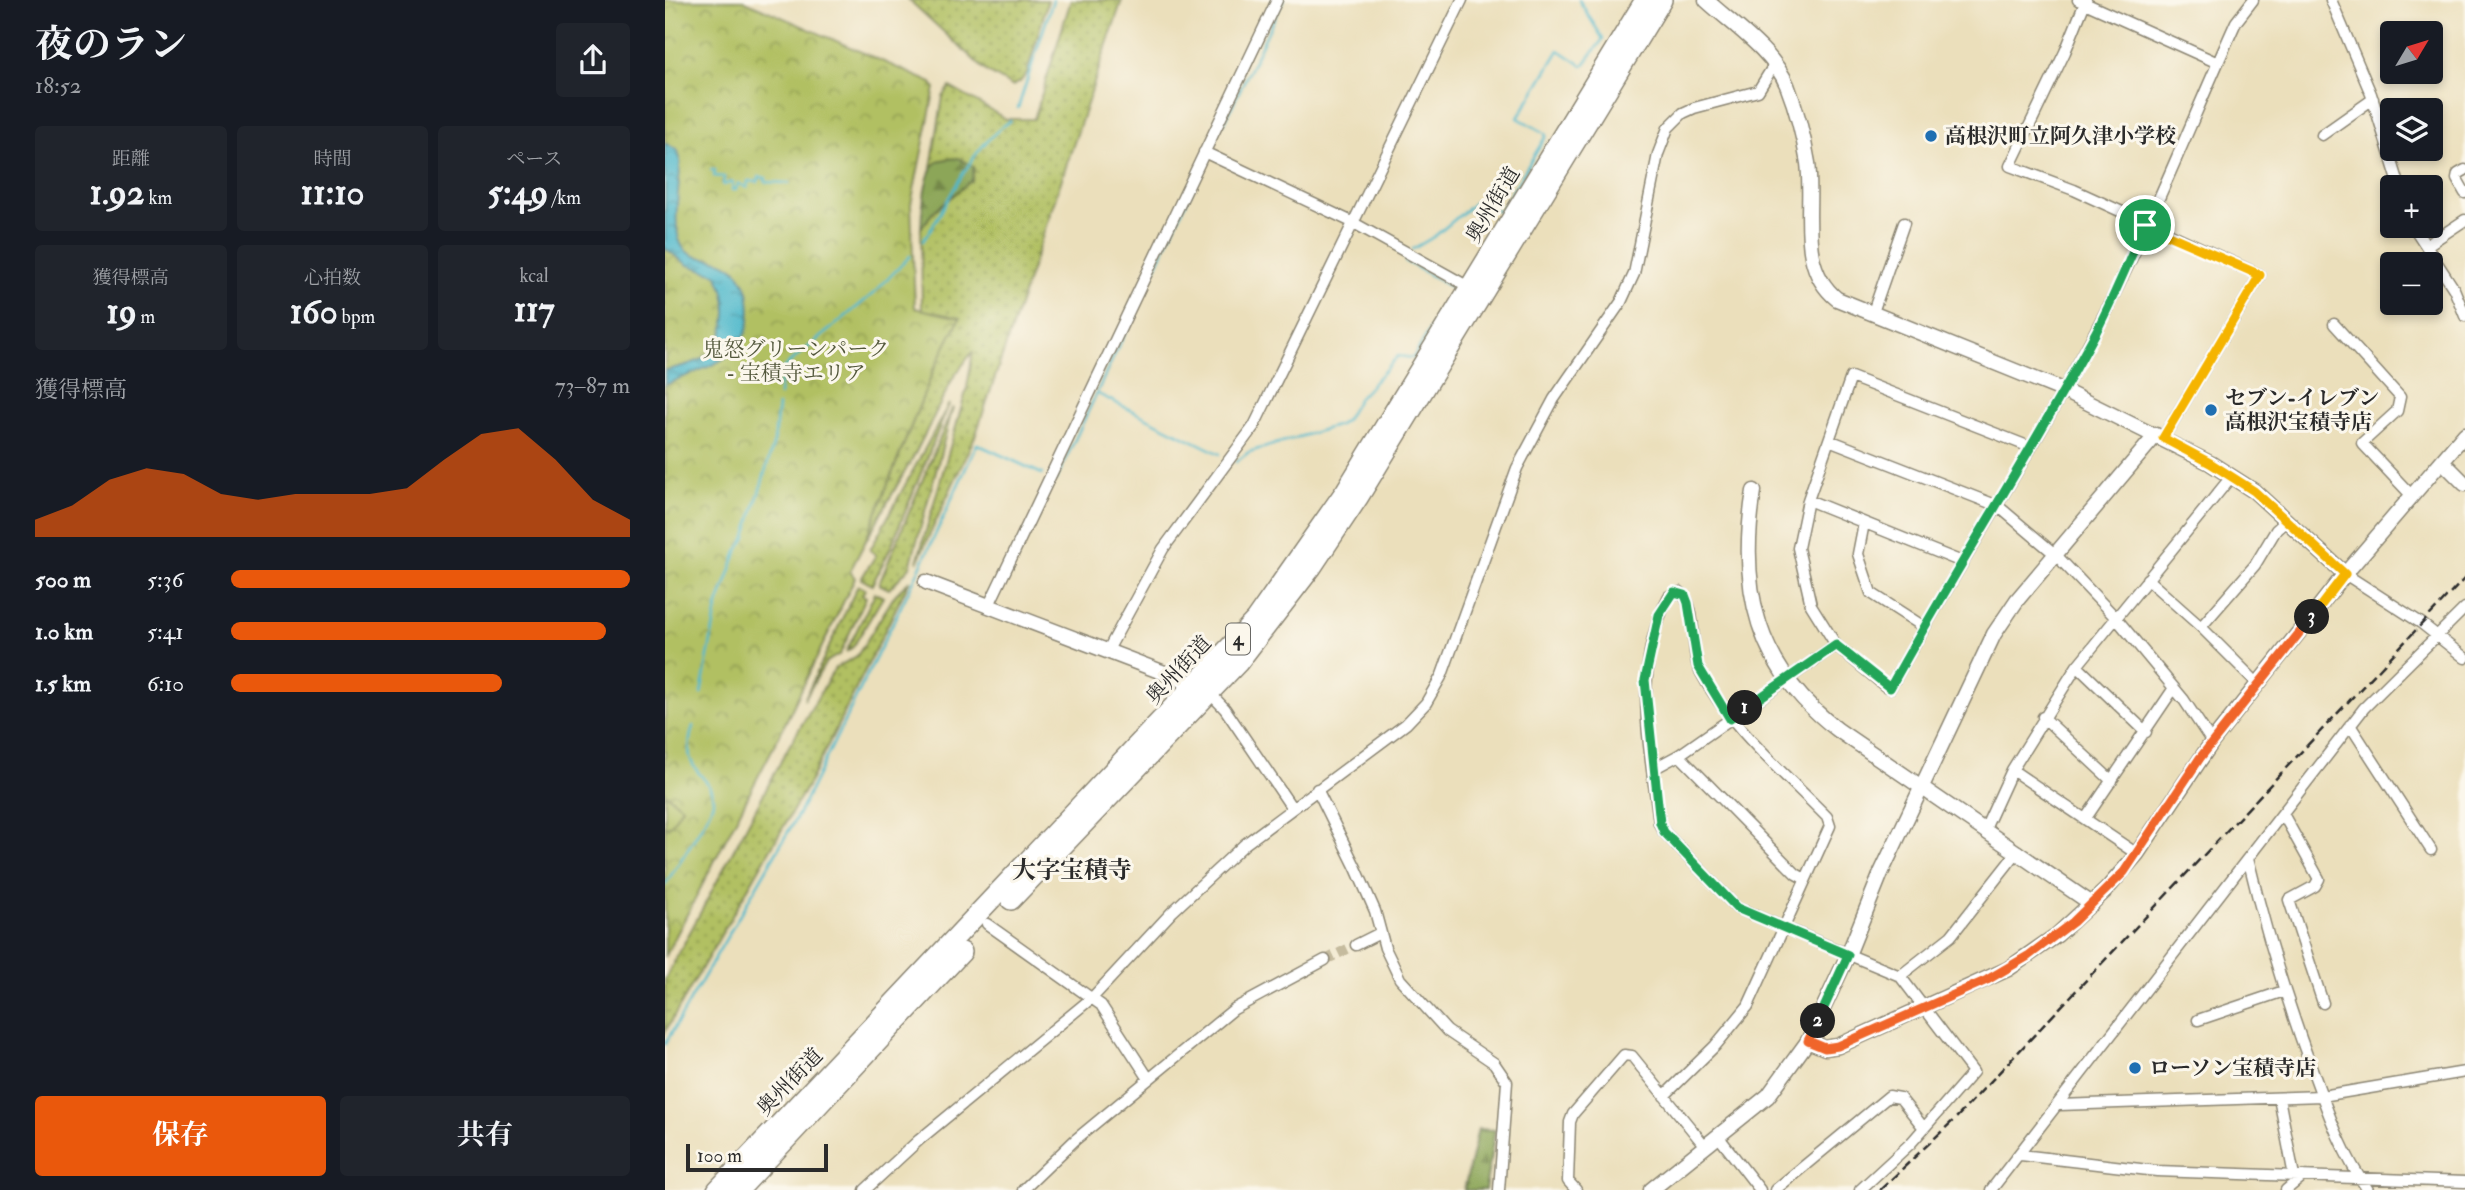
<!DOCTYPE html>
<html lang="ja">
<meta charset="utf-8">
<style>
:root{--surface:#171b24;--page:#20242c;--text:#f1f3f6;--muted:#9ea1a6;--accent:#ea580c}
body{margin:0;font-family:"IM FELL Double Pica","Noto Serif JP",serif;background:var(--page);color:var(--text);height:100vh;display:flex;flex-direction:column;font-size:26px;white-space:nowrap}
*{box-sizing:border-box;margin:0}
p{font-size:23px;color:var(--muted)}
.icon{flex:none;width:38px;height:38px;fill:none;stroke:currentColor;stroke-width:2;stroke-linecap:round;stroke-linejoin:round}
.map{position:relative;flex:1;overflow:hidden}
.drawer{display:flex;flex-direction:column;background:var(--surface);width:665px}
.drawer>*{flex:none}
.needle{width:46px;rotate:52deg}
.tools{position:absolute;left:1715px;top:21px;display:grid;gap:14px}
.tools a{display:grid;place-items:center;width:63px;height:63px;border-radius:7px;background:var(--surface);box-shadow:0 4px 10px #0003;font-size:35px}
.scale{position:absolute;left:21px;bottom:18px;width:142px;box-sizing:border-box;padding-left:7px;border:4px solid #2b2b2b;border-top:0;font-size:19px;line-height:24px;white-space:nowrap;color:#2b2b2b;-webkit-text-stroke:5px #fbf7ec;paint-order:stroke}
.pin{position:absolute;display:grid;place-items:center;width:60px;height:60px;color:#fff;margin:-30px;border:4px solid #fff;border-radius:50%;box-shadow:0 2px 7px #0007}
.km{position:absolute;width:35px;height:35px;margin:-18px;border-radius:50%;background:#222;color:#fff;font-size:19px;line-height:35px;text-align:center}
.round{display:grid;place-items:center;flex:none;width:74px;height:74px;border-radius:7px;background:var(--page)}
.head{display:flex;align-items:center;justify-content:space-between;height:119px;padding:0 35px}
h1{font-size:38px;font-weight:700;line-height:52px}
.metrics{display:grid;grid-template-columns:repeat(3,1fr);gap:10px;height:119px;padding:7px 35px}
.metrics div{display:grid;align-content:center;border-radius:7px;background:var(--page);text-align:center}
.metrics b{font-size:35px;font-weight:700}
.metrics small{font-size:19px;font-weight:400}
.metrics p{font-size:19px}
.chart{height:196px;padding:14px 35px}
.chart p{display:flex;justify-content:space-between}
.chart svg{width:100%;height:126px;margin-top:7px;fill:var(--accent);opacity:.7}
.primary-button{display:flex;gap:14px;margin-top:auto;padding:14px 35px}
.primary-button a{flex:1;height:80px;border-radius:7px;background:var(--accent);color:#fff;font-size:28px;font-weight:700;line-height:80px;text-align:center}
.primary-button a+a{background:var(--page);color:var(--text)}
ul{padding:0 35px;list-style:none;font-size:23px}
li{display:grid;grid-template-columns:112px 84px 1fr;align-items:center;height:52px}
li i{height:18px;border-radius:9px;background:var(--accent)}
main{display:flex;flex:1;min-height:0}
.map>svg:first-child{display:block}
.grass{fill:url(#grass-dots);stroke:#6e7646;stroke-width:2}
.forest{fill:url(#forest-firs);stroke:#5c6842;stroke-width:2}
.park{fill:url(#park-crowns);stroke:#6e7646;stroke-width:2}
.garden{fill:#b1c062;stroke:#6e7646;stroke-width:2}
.water{fill:url(#water-ripples);stroke:#3c727b;stroke-width:2}
.lines{fill:none;stroke-linecap:round;stroke-linejoin:round}
.stream{stroke:#4eb8cb;stroke-width:2.5}
.street-tunnel{stroke:#c5bb9e;stroke-width:10;stroke-dasharray:10 5;stroke-linecap:butt}
.street-casing{stroke:#8b8573;stroke-width:13}
.secondary-casing{stroke:#8b8573;stroke-width:17}
.highway-casing{stroke:#8b8573;stroke-width:22}
.street{stroke:#fff;stroke-width:10}
.secondary{stroke:#fff;stroke-width:14}
.highway{stroke:#fff;stroke-width:19}
.rail{stroke:#2b2b2b;stroke-width:2.5;stroke-dasharray:10 5;stroke-linecap:butt}
.split-1-casing{stroke:#fff;stroke-width:14}
.split-2-casing{stroke:#fff;stroke-width:14}
.split-3-casing{stroke:#fff;stroke-width:14}
.split-4-casing{stroke:#fff;stroke-width:14}
.split-1{stroke:#22a559;stroke-width:9}
.split-2{stroke:#22a559;stroke-width:9}
.split-3{stroke:#f0652b;stroke-width:9}
.split-4{stroke:#f5b400;stroke-width:9}
.poi-dot{fill:#1f6fb2;stroke:#fbf7ec;stroke-width:2.5}
.labels{text-anchor:middle;dominant-baseline:central;stroke-width:6;stroke-linejoin:round;paint-order:stroke}
.shield{fill:#fbf7ec;stroke:#696865;stroke-width:2}
.shield-label{font-size:19px;font-weight:bold;fill:#2b2b2b}
.poi-label{font-size:21px;font-weight:bold;fill:#2b2b2b;stroke:#fbf7ec;text-anchor:start}
.street-label{font-size:21px;fill:#2b2b2b;stroke:#fbf7ec}
.park-label{font-size:21px;fill:#53583c;stroke:#fbf7ec}
.quarter-label{font-size:24px;font-weight:bold;fill:#2b2b2b;stroke:#fbf7ec}
</style>
<main>
<section class="drawer">
<div class="head"><div><h1>夜のラン</h1><p>18:52</p></div><a class="round"><svg class="icon" aria-label="share" viewBox="0 0 24 24"><path d="M12 15V3M7 8l5-5 5 5M5 13v7h14v-7"/></svg></a></div>
<div class="metrics">
<div><p>距離</p><b>1.92<small> km</small></b></div>
<div><p>時間</p><b>11:10</b></div>
<div><p>ペース</p><b>5:49<small> /km</small></b></div>
</div>
<div class="metrics">
<div><p>獲得標高</p><b>19<small> m</small></b></div>
<div><p>心拍数</p><b>160<small> bpm</small></b></div>
<div><p>kcal</p><b>117</b></div>
</div>
<div class="chart"><p><span>獲得標高</span>73–87 m</p>
<svg viewBox="0 0 160 44" preserveAspectRatio="none"><path d="M0 44V38L10 33L20 24L30 20L40 22L50 29L60 31L70 29L80 29L90 29L100 27L110 17L120 8L130 6L140 17L150 31L160 38V44z"/></svg>
</div>
<ul>
<li><b>500 m</b>5:36<i style="width:100%"></i></li>
<li><b>1.0 km</b>5:41<i style="width:94%"></i></li>
<li><b>1.5 km</b>6:10<i style="width:68%"></i></li>
</ul>
<div class="primary-button"><a>保存</a><a>共有</a></div>
</section>
<div class="map">
<svg width="1800" height="1190" viewBox="0 0 1800 1190">
<defs>
<pattern id="grass-dots" width="8" height="8" patternUnits="userSpaceOnUse" patternTransform="scale(1.75)"><rect width="8" height="8" fill="#b1c062"/><path d="M2 2h.1M6 6h.1" fill="none" stroke="#909c51" stroke-width="1.8" stroke-linecap="round"/></pattern>
<pattern id="forest-firs" width="22" height="20" patternUnits="userSpaceOnUse" patternTransform="scale(1.75)"><rect width="22" height="20" fill="#8ca658"/><path d="M5 1l3.5 6h-7zM16 11l3.5 6h-7z" fill="#738749"/></pattern>
<pattern id="park-crowns" width="20" height="18" patternUnits="userSpaceOnUse" patternTransform="scale(1.75)"><rect width="20" height="18" fill="#b1c062"/><path d="M2 6a3 3 0 1 1 6 0M12 15a3 3 0 1 1 6 0" fill="none" stroke="#909c51"/></pattern>
<pattern id="water-ripples" width="26" height="14" patternUnits="userSpaceOnUse" patternTransform="scale(1.75)"><rect width="26" height="14" fill="#4eb8cb"/><path d="M2 4q2-2 4 0t4 0M15 11q2-2 4 0t4 0" fill="none" stroke="#4196a5"/></pattern>
</defs>
<rect width="100%" height="100%" fill="#fbf7ec"/>
<filter id="ink" filterUnits="userSpaceOnUse"><feTurbulence type="fractalNoise" baseFrequency=".0143" numOctaves="2"/><feDisplacementMap in="SourceGraphic" scale="14" xChannelSelector="R" yChannelSelector="G"/><feConvolveMatrix kernelMatrix="1 2 1 2 8 2 1 2 1" color-interpolation-filters="sRGB"/></filter>
<filter id="wash" filterUnits="userSpaceOnUse"><feTurbulence type="fractalNoise" baseFrequency=".00686" numOctaves="4" result="noise"/><feDisplacementMap in="SourceGraphic" scale="28" xChannelSelector="R" yChannelSelector="G"/><feGaussianBlur stdDeviation="1.57" result="paint"/><feColorMatrix in="noise" values="0 0 0 0 0 0 0 0 0 0 0 0 0 0 0 0 0 1.4 0 .05"/><feComposite in="paint" operator="in"/></filter>
<g filter="url(#wash)">
<rect width="100%" height="100%" fill="#ebdfbb"/>
<path class="grass" d="M244,0H383L362,73L355,82L347,86L321,71Z
M406,0H457L311,434L252,562L302,388L308,351L288,378L251,452L198,546L269,369L294,319L257,310L256,228L269,211L307,180L309,167L275,160L266,167L278,97L285,87L341,119H369Z
M284,404L225,549L207,585L196,579L211,555L205,550Z
M288,407L245,567L224,589L214,584Z
M245,580L146,779L0,1032V979L123,748L170,668L192,656L230,595Z
M193,585L200,589L197,595L201,597L175,654L161,662L139,700Z
M210,593L218,597L188,647L181,652Z"/>
<path class="forest" d="M294,158L309,167L307,180L269,211L256,228C257,212 259,171 272,162C278,158 287,159 294,158Z
M813,1129L830,1130L820,1190H799Z"/>
<path class="park" d="M0,0H78L267,83L270,88L246,204L250,308L295,318L269,369L198,546L185,571L190,578L113,738L0,957Z"/>
<path class="garden" d="M0,793L17,807L6,825L0,828Z"/>
<path class="water" d="M0,143L13,151L15,159C16,181 6,225 16,244C25,263 47,255 62,264C75,271 83,285 84,299C92,360 42,365 0,385V371C12,367 26,365 37,359C65,343 67,298 51,274L23,265L0,248Z"/>
<g class="lines">
<path class="stream" d="M353,108L388,0
M559,123L618,0
M46,170H50L49,176L59,177L58,185L68,182L67,190H71L73,183L82,188L83,181L93,182L94,177L101,178L100,182L124,183
M258,241C286,201 303,149 345,121
M748,249L770,236L813,200L835,212L881,136L880,133L853,118L894,50L918,66L938,39L914,0
M433,394L555,454
M114,395L116,371L124,363L209,293L245,256
M571,462L584,452L674,425L681,420L693,399L733,356L748,358L789,289L740,261
M391,480L531,181
M36,694L52,608L72,552L81,537L109,442L113,406
M0,885C9,870 48,813 48,800C46,770 13,776 28,726
M0,1044L134,813L253,572L312,444L377,474"/>
</g>
</g>
<g filter="url(#ink)">
<g class="lines">
<path class="street-tunnel" d="M660,960L691,945"/>
<g class="street-casing">
<path id="street" d="M1413,0L1553,63
M1421,0L1400,52L1345,166L1409,190L1595,275L1498,438
M1666,0L1706,94L1735,187
M1657,135L1708,99
M539,152L687,222L804,287
M1800,170L1793,174L1792,179L1800,193
M1748,226L1789,289L1800,316
M1761,246L1800,220
M1208,312L1239,223
M1669,324L1735,397L1732,411L1697,443L1747,496
M1164,440L1333,506L1391,555L1451,618L1519,700L1547,742
M1365,447L1186,377L1143,500L1133,548L1146,605L1171,645L1220,686L1225,688C1292,567 1368,452 1431,330C1483,231 1525,124 1571,22L1588,0
M1143,500L1297,562
M1199,523L1193,554L1206,593L1259,627
M1680,574L1756,623L1800,658
M1482,579L1536,627L1590,565L1611,530L1621,521
M324,605L612,0
M1536,627L1594,685
M443,650L498,549L589,426L797,0
M1412,666L1481,732
M543,691L560,709L627,808
M1378,717L1447,781
M1685,725L1766,850
M1014,755L1131,874L1140,879
M988,769L1014,755L1171,645
M652,789L691,868L710,911L720,948L735,979L782,1031L829,1063L842,1082L834,1190
M1618,814L1654,879L1650,886L1624,900L1658,1003
M1421,818L1509,688
M1320,829L1347,770
M1472,854L1347,770L1412,666L1566,477
M1583,858C1600,930 1621,999 1647,1069C1662,1110 1677,1154 1703,1190
M322,924L436,1005L484,1079
M691,945L715,933
M1235,976L1286,936L1353,851
M1533,1020L1619,991
M999,1096L1050,1046L1083,1006L1165,826L1162,817C1117,771 1064,727 1034,669C1025,650 1033,604 1015,592L1004,596C966,667 985,747 994,823L999,832L1072,908L1235,976L1308,1072L1246,1143L1195,1190
M1614,1098L1629,1176
M1394,1105L1657,1096L1800,1072
M1053,1136L1095,1190
M1356,1155L1492,1171L1800,1182
M200,1190L254,1140L428,997L507,912L580,844L741,724L761,703L777,675L852,468L889,399L956,302L969,274L993,154L1003,128L1018,113L1029,108L1093,91L1109,65
M358,1190L410,1140L569,1009L660,960
M911,1190L903,1181L905,1122L908,1114L959,1055L967,1056L1040,1146
M1110,1190L1224,1096L1235,1098L1259,1128
M1326,1190L1699,708L1800,608
M1621,1190L1638,1176"/>
</g>
<g class="secondary-casing">
<path id="secondary" d="M1041,0C1067,24 1108,51 1122,85C1131,108 1139,139 1143,163C1149,209 1131,266 1172,299L1397,390L1545,463L1589,491L1680,574
M1777,461L1800,484
M1089,491C1073,589 1091,668 1173,730L1427,904
M261,582L531,685
M1143,1041L1183,955L1216,873L1329,634L1352,600L1491,435
M986,1190L1103,1096L1143,1041L1160,1048L1173,1046L1343,969L1392,935L1441,890L1472,854L1547,742L1680,574L1800,434"/>
</g>
<g class="highway-casing">
<path id="highway" d="M346,900L573,663L647,567L693,498L997,0
M52,1190L590,620L681,490L980,0
M74,1190L297,952"/>
</g>
<use href="#street" class="street"/>
<use href="#secondary" class="secondary"/>
<use href="#highway" class="highway"/>
<path class="rail" d="M1215,1190L1293,1116L1800,578"/>
</g>
</g>
<g class="lines" filter="url(#ink)">
<g class="split-1-casing">
<path id="split-1" d="M1080,708L1171,645L1225,688C1291,568 1366,453 1431,332C1449,297 1464,260 1480,225"/>
</g>
<g class="split-2-casing">
<path id="split-2" d="M1080,708L1065,719L1033,666L1023,603L1020,595L1009,592L994,615L980,680L995,823L999,832L1072,908L1183,955L1153,1021"/>
</g>
<g class="split-3-casing">
<path id="split-3" d="M1153,1021L1143,1041L1160,1048L1173,1046L1322,980L1363,956L1408,922L1459,872L1535,758L1647,617"/>
</g>
<g class="split-4-casing">
<path id="split-4" d="M1480,225L1595,275L1498,438L1545,463L1589,491L1680,574L1647,617"/>
</g>
<use href="#split-1" class="split-1"/>
<use href="#split-2" class="split-2"/>
<use href="#split-3" class="split-3"/>
<use href="#split-4" class="split-4"/>
</g>
<g class="poi-dot">
<circle cx="1266" cy="136" r="7"/>
<circle cx="1546" cy="410" r="7"/>
<circle cx="1470" cy="1068" r="7"/>
</g>
<g class="labels">
<rect class="shield" x="561" y="623.5" width="24" height="31" rx="5"/>
<g class="shield-label">
<text x="573" y="639">4</text>
</g>
<g class="poi-label">
<text x="1280" y="136">高根沢町立阿久津小学校</text>
<text x="1560" y="398">セブン-イレブン<tspan x="1560" dy="24">高根沢宝積寺店</tspan></text>
<text x="1484" y="1068">ローソン宝積寺店</text>
</g>
<g class="street-label">
<text transform="translate(828 205) rotate(-59)">奥州街道</text>
<text transform="translate(514 670) rotate(-47)">奥州街道</text>
<text transform="translate(125 1082) rotate(-46)">奥州街道</text>
</g>
<g class="park-label">
<text x="131" y="349">鬼怒グリーンパーク<tspan x="131" dy="24">- 宝積寺エリア</tspan></text>
</g>
<g class="quarter-label">
<text x="407" y="870">大字宝積寺</text>
</g>
</g>
</svg>
<div class="tools">
<a><svg class="needle" viewBox="-14 -14 28 28"><path d="M0-13l5 13h-10z" fill="#e53935"/><path d="M0 13l5-13h-10z" fill="#9ea1a6"/></svg></a>
<a><svg class="icon" aria-label="layers" viewBox="0 0 24 24"><path d="M12 4l9 5-9 5-9-5zM3 14l9 5 9-5"/></svg></a>
<a>+</a>
<a>−</a>
</div>
<div class="scale">100 m</div>
<div class="pin" style="left:1480px;top:225px;background:#1e9e55"><svg class="icon" aria-label="arrive" viewBox="0 0 24 24"><path d="M6 21V4h12l-3 4 3 4H6"/></svg></div>
<b class="km" style="left:1080px;top:708px">1</b>
<b class="km" style="left:1153px;top:1021px">2</b>
<b class="km" style="left:1647px;top:617px">3</b>
</div>
</main>
